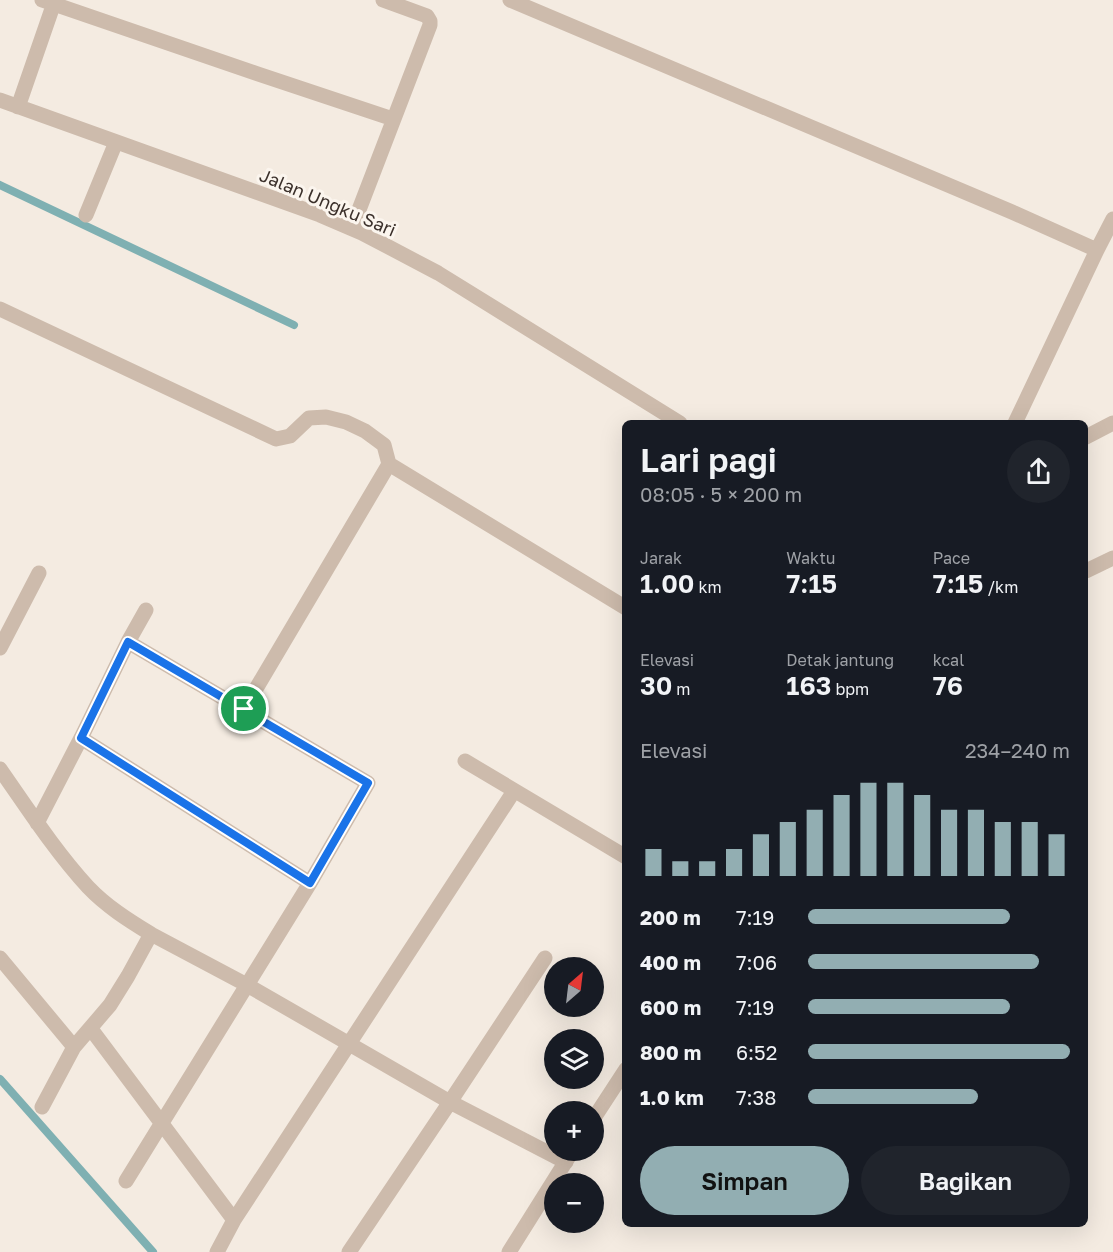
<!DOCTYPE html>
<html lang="id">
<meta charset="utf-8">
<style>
:root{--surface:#171b24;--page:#20242c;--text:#f1f3f6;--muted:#9ea1a6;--accent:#92aeb2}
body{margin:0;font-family:"Golos Text",sans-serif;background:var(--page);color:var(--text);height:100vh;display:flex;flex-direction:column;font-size:22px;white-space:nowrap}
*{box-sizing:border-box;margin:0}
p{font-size:20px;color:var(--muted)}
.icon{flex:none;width:33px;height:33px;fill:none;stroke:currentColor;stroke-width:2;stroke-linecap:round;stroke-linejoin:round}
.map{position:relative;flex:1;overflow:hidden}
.sheet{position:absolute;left:622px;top:420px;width:466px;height:807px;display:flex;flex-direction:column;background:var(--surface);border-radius:9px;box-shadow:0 6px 24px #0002}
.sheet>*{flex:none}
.needle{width:39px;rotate:28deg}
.fabs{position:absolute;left:544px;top:957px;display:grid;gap:12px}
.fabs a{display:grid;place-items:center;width:60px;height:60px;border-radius:50%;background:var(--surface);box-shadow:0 6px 24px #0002;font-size:30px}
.pin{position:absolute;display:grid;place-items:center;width:51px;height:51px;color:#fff;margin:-26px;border:3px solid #fff;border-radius:50%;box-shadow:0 2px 6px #0007}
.round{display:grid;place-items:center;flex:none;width:63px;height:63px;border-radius:32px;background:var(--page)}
.overview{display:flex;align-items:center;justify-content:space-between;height:102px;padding:0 18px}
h1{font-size:33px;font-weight:600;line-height:45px}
.stats{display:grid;grid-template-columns:repeat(3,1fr);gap:9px;height:102px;padding:6px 18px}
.stats div{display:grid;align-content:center}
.stats b{font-size:26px;font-weight:600}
.stats small{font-size:16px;font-weight:400}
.stats p{font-size:16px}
.chart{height:168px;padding:12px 18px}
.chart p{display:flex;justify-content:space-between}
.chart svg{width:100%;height:108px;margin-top:6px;stroke:var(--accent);stroke-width:6}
.button{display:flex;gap:12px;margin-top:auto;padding:12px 18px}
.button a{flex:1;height:69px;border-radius:36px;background:var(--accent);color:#111;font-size:24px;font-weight:600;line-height:69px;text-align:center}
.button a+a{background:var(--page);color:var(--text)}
ul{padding:0 18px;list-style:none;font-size:20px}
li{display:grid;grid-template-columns:96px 72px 1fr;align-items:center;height:45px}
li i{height:15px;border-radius:8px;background:var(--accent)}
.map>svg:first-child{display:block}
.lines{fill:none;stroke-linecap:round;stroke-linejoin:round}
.stream{stroke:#7fb0b2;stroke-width:8}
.minor{stroke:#cdbbac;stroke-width:15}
.route-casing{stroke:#fff;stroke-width:12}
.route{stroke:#1a73e8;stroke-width:8}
.labels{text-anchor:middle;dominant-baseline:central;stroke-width:6;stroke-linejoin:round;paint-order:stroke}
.street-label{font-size:18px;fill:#3b302b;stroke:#fbf5ee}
</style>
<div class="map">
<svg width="1113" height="1252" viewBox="0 0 1113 1252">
<rect width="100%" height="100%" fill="#f4ebe1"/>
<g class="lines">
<path class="stream" d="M0,185L294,325
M0,1079L153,1252"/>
<path class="minor" d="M42,0L258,74L393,119
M510,0L1012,212L1097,250
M0,100L320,215L362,233L438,273L680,423
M18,107L55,0
M86,215L116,142
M352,228L430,25V21L427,16L383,0
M0,309L276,439L290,436L309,418L326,417L346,422L365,431L384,445L389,464L626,608
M1015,423L1097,250L1113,219
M1086,437L1113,423
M1086,571L1113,558
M128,642L146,610
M0,648L39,573
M244,709L389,464
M81,738L310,883
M465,761L626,857
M0,769C28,809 55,851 88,887C106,906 128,920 151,934
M37,823L81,738L128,642L368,783L310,883L126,1181
M0,958L74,1047L110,1005L128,976L151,934L247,985L450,1102L566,1162
M91,1029L234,1220
M42,1107L74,1047
M594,1118L626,1069
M217,1252L234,1220L514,791
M349,1252L450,1102L545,958
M509,1252L573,1150"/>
</g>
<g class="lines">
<g class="route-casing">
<path id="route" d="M128,642L368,783L310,883L81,738Z"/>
</g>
<use href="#route" class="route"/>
</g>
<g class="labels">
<g class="street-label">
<text transform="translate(328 202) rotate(23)">Jalan Ungku Sari</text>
</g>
</g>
</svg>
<div class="fabs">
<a><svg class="needle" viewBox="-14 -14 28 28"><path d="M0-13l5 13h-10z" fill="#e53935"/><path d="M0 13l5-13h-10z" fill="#9ea1a6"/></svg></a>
<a><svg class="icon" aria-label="layers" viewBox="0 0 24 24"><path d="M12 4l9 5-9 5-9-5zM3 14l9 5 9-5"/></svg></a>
<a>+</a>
<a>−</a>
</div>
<div class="pin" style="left:244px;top:709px;background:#1e9e55"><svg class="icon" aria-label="arrive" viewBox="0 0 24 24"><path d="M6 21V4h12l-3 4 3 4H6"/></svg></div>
<section class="sheet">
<div class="overview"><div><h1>Lari pagi</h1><p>08:05 · 5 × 200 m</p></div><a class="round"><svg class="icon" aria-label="share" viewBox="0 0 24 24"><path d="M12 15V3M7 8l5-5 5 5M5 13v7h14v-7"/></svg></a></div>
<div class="stats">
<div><p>Jarak</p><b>1.00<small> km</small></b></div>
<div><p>Waktu</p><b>7:15</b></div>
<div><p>Pace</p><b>7:15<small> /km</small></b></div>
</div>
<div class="stats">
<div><p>Elevasi</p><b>30<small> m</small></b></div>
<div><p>Detak jantung</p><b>163<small> bpm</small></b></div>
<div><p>kcal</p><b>76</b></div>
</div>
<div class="chart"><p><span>Elevasi</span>234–240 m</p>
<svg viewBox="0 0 160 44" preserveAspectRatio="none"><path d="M5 44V33M15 44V38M25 44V38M35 44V33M45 44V27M55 44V22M65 44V17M75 44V11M85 44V6M95 44V6M105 44V11M115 44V17M125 44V17M135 44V22M145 44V22M155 44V27"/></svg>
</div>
<ul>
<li><b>200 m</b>7:19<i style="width:77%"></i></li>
<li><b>400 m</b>7:06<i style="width:88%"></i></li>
<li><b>600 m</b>7:19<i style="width:77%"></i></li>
<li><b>800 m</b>6:52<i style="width:100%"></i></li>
<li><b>1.0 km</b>7:38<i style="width:65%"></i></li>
</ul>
<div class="button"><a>Simpan</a><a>Bagikan</a></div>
</section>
</div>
